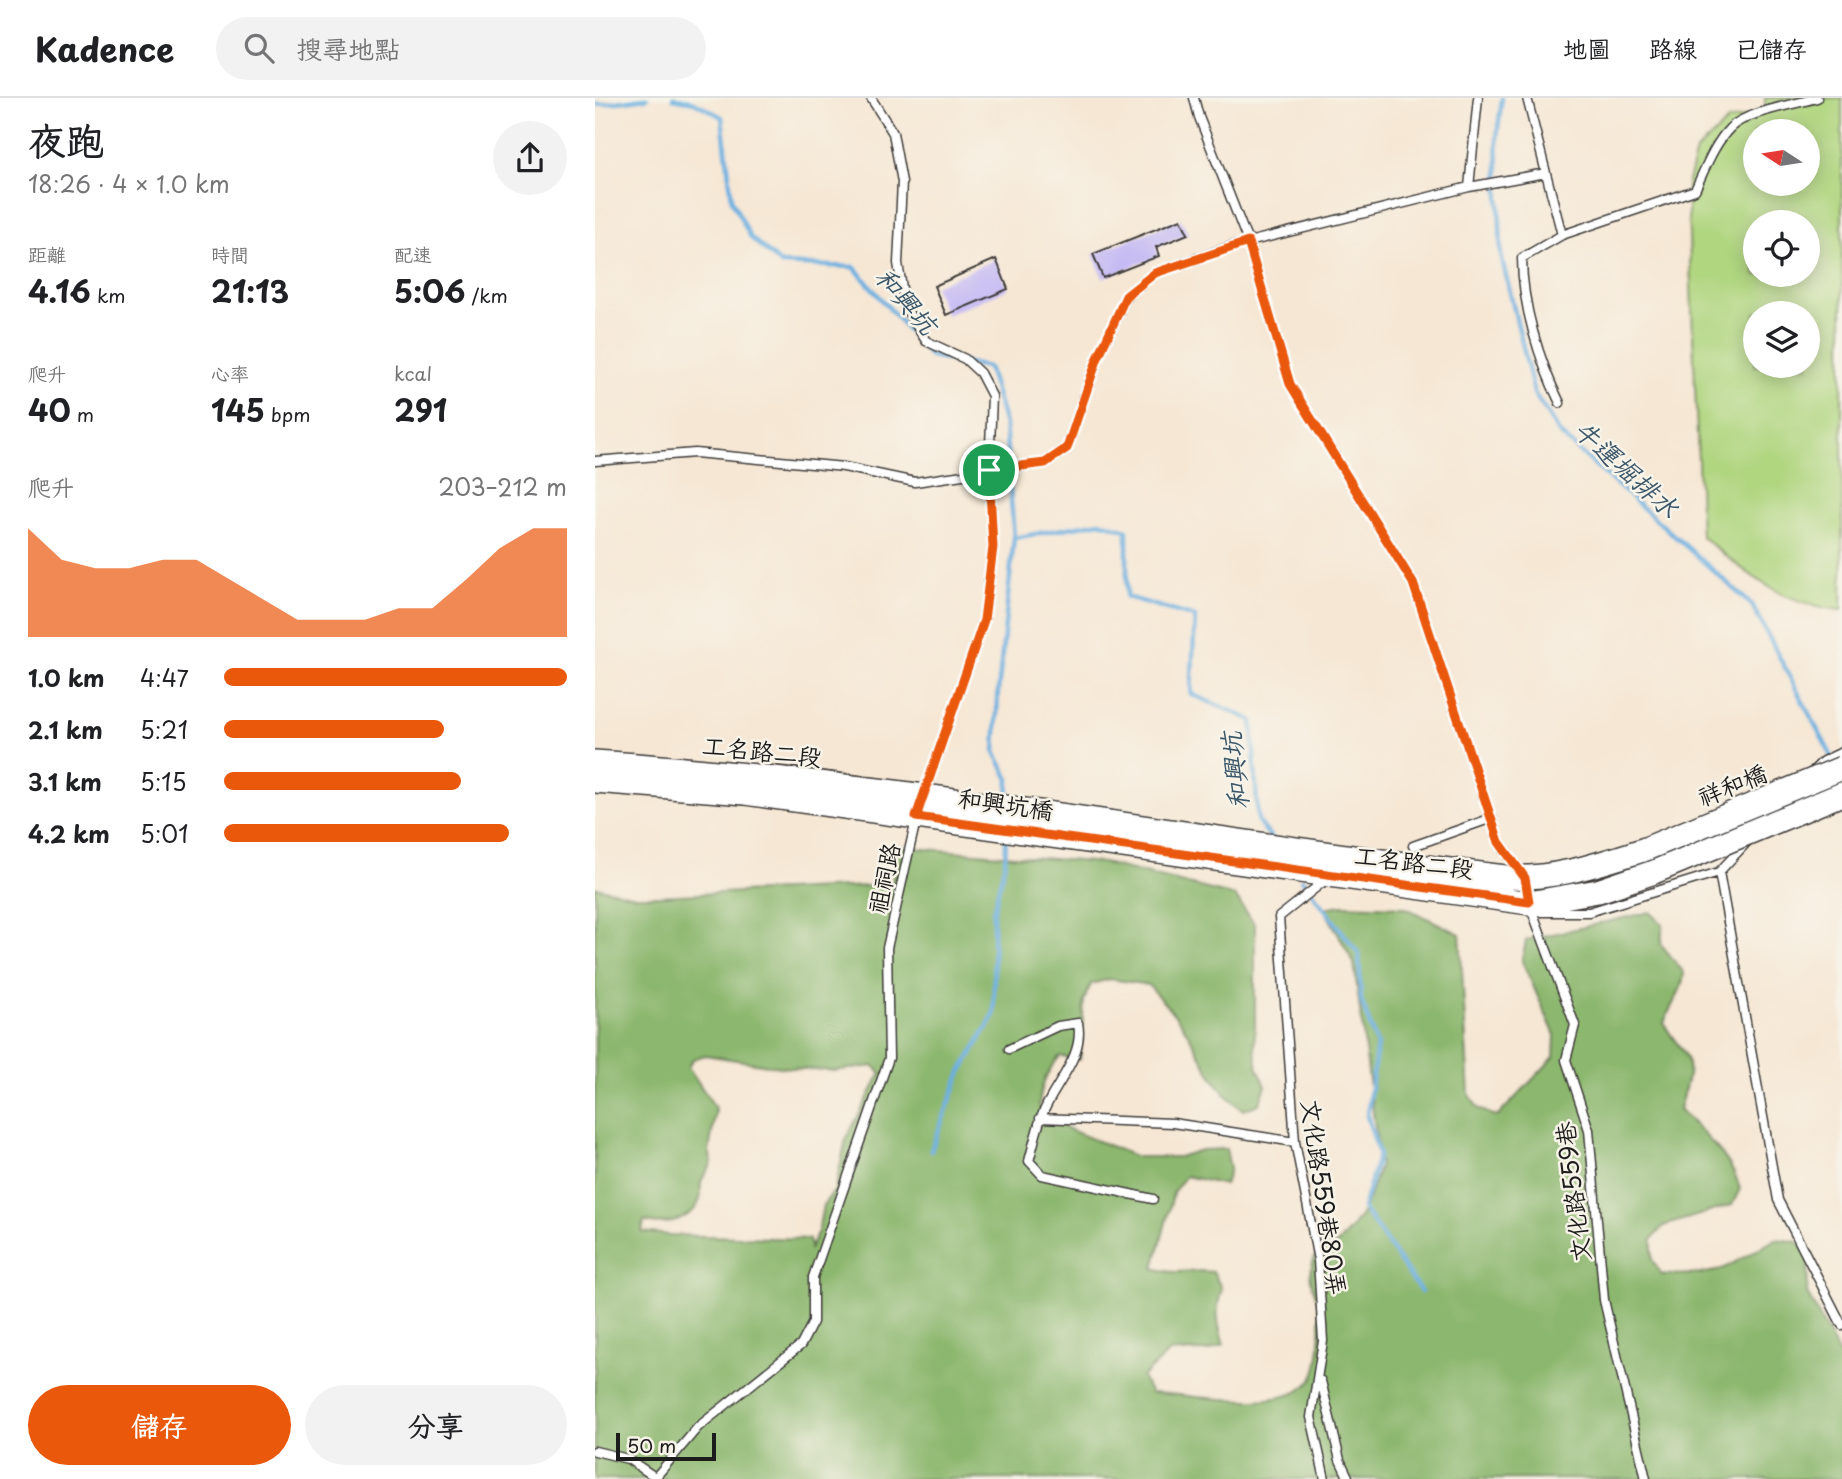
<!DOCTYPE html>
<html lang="zh-TW">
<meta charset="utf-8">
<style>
:root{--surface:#fff;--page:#f2f2f2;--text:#202124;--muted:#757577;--line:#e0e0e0;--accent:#ea580c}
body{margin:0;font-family:"Playpen Sans","LXGW WenKai TC",sans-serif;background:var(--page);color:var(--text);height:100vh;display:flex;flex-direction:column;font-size:26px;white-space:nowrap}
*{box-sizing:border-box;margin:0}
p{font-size:23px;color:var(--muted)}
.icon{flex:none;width:38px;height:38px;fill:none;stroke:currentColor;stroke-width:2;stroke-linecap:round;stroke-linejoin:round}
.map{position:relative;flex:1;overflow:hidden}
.sheet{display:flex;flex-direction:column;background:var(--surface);width:595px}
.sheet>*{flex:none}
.needle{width:46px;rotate:282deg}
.buttons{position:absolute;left:1148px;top:21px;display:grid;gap:14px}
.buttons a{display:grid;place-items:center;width:77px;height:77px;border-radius:50%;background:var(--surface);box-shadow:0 4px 18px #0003;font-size:35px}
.scale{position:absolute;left:21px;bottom:18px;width:100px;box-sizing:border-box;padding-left:7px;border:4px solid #1c1c1c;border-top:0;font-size:19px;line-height:24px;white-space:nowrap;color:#1c1c1c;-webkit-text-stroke:5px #f7f3e8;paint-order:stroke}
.pin{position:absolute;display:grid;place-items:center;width:60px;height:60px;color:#fff;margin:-30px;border:4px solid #fff;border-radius:50%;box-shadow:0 2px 7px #0007}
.round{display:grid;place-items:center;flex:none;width:74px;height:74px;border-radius:37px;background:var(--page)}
.overview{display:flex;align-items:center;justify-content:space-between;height:119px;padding:0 28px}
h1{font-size:38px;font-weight:700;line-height:52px}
.metrics{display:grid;grid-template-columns:repeat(3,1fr);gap:10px;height:119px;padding:7px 28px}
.metrics div{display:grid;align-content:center}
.metrics b{font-size:30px;font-weight:700}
.metrics small{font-size:19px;font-weight:400}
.metrics p{font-size:19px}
.chart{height:196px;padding:14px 28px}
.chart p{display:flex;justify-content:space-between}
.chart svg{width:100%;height:126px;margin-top:7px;fill:var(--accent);opacity:.7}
.primary-button{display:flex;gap:14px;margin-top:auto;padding:14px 28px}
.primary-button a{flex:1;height:80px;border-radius:42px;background:var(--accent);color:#fff;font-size:28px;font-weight:700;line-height:80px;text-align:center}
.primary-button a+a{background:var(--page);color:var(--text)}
ul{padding:0 28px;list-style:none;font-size:23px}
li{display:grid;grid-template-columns:112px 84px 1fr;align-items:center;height:52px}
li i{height:18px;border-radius:9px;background:var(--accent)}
header{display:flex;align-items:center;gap:42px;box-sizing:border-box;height:98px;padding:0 35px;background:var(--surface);border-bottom:2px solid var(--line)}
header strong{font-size:33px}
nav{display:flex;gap:38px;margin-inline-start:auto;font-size:24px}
.search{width:490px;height:63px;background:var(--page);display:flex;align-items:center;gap:18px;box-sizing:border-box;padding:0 24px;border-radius:38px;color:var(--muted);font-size:26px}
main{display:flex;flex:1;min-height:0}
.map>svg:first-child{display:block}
.green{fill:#b0d680;stroke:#66794e;stroke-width:2;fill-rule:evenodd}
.forest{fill:#8cb76e;stroke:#546a45;stroke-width:2;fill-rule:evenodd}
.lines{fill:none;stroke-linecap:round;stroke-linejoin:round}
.stream{stroke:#6aafe0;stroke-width:4.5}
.building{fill:#c5baf4}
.service-casing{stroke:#3d3a38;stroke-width:11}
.secondary-casing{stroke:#3d3a38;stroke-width:26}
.service{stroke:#fff;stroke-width:8}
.secondary{stroke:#fff;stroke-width:23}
.secondary-bridge-casing{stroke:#3d3a38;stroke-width:26;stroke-linecap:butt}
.secondary-bridge{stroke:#fff;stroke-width:23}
.route-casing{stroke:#fff;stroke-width:14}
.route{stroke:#ea580c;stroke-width:9}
.labels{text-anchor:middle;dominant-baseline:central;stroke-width:5;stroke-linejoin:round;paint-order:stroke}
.street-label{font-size:24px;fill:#1c1c1c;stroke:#f7f3e8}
.water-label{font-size:26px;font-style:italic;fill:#3b576a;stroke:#f7f3e8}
</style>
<header>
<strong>Kadence</strong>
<div class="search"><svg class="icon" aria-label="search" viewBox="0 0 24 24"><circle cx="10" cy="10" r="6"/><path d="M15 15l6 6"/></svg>搜尋地點</div>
<nav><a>地圖</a><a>路線</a><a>已儲存</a></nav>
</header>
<main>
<section class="sheet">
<div class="overview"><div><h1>夜跑</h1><p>18:26 · 4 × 1.0 km</p></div><a class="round"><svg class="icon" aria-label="share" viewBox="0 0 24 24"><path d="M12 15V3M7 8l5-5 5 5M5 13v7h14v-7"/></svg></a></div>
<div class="metrics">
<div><p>距離</p><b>4.16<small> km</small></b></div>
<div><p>時間</p><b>21:13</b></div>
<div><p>配速</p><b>5:06<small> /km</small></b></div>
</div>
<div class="metrics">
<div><p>爬升</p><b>40<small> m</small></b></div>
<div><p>心率</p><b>145<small> bpm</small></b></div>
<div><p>kcal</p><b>291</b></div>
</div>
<div class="chart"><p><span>爬升</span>203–212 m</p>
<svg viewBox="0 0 160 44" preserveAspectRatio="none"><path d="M0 44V6L10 17L20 20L30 20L40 17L50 17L60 24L70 31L80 38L90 38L100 38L110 34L120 34L130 24L140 13L150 6L160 6V44z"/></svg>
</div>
<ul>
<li><b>1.0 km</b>4:47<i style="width:100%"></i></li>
<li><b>2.1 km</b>5:21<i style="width:64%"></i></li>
<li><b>3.1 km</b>5:15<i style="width:69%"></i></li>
<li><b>4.2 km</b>5:01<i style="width:83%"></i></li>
</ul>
<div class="primary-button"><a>儲存</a><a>分享</a></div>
</section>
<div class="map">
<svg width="1247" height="1381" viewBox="0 0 1247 1381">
<rect width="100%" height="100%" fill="#f7f3e8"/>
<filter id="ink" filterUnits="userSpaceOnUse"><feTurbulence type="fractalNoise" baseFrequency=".0143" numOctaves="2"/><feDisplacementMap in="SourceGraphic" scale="14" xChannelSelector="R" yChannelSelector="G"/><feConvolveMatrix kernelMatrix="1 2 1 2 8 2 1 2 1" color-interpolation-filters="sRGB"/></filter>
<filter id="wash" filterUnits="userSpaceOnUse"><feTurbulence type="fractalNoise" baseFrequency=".00686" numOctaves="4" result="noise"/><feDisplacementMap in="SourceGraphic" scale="28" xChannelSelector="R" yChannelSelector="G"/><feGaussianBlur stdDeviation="1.57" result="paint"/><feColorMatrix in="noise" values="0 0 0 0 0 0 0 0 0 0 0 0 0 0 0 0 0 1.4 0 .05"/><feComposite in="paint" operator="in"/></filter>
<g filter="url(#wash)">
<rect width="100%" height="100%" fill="#f6e7d4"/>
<path class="green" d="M1170,0H1247V512C1183,505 1154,476 1106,438L1092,87L1101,53L1133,23L1170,14ZM1160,33H1213V86H1160ZM1160,124H1213V177H1160ZM1160,215H1213V268H1160Z"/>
<path class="forest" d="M305,749L509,765L640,798L660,827V952L663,971L671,988L664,1006L648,1012C612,985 608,953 582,920C573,908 563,900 554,887L515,881L496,886L489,902L485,962L465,958C451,974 446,987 444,1009L458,1025L542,1059H584L606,1052L631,1051L635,1070L630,1087L591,1078L579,1093L559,1170C578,1178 596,1171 618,1174L627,1191C620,1212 622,1226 629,1247L612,1253L574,1254L547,1279L556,1295C595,1295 693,1318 717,1281C726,1266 726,1234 725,1217C723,1186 706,1189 723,1151L742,1146L756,1131L769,1112L785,1068L759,865L729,810L747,807L809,809L865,836L874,997L884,1011L902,1019L959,959L960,937L927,863L931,842L1055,814L1068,826L1066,846L1089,875C1087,896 1076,905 1069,925C1075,938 1083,945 1090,957C1099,973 1088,994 1084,1011C1107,1036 1136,1057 1145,1091L1137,1107L1068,1128L1057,1141V1162L1067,1177L1105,1176L1126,1172L1181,1141L1203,1144L1214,1157L1212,1195L1247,1262V1381H0V789L41,798H63L296,787ZM110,957L185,969L238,973L279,968L286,975L251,1041L240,1092L228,1107L223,1134L215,1150L214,1141L73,1137L47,1134L49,1123C66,1130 99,1122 105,1101C107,1095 105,1089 106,1084C108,1078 114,1072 117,1065L114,1053L121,1011L93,969L98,961Z"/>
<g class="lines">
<path class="stream" d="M78,0L99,4L127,19L137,103L156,140L186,166L259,169L335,258L393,269L410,326L419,440L403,594L400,654L414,681L413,703
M907,0L902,39L906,157L939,295L965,336L1157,507L1237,659
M0,7L52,0
M419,440L505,424L532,432V499L600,519L596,596L657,622L663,723L677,741
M707,781L764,856L766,902L782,947L772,1018L784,1056L768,1110L826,1194
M336,1052L366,974L399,917L398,814L410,764L411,740"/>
</g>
<g id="blocks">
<path class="building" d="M586,121L593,136L561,149L564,158L508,180L498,156Z
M401,161L413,191L351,217L339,188Z"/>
</g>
</g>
<g filter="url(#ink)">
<use href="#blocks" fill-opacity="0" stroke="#3d3a38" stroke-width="2"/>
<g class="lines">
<g class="service-casing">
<path id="service" d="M276,0L298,35L307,84L303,165L310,209L331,243L370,261L385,275L397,298L394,372L398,449L389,522L329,696
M599,0L604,19L653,144L695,286L818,485L904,744L930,780L934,805L980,927L971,962L994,1032L1009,1202L1051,1381
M932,0L951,75
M874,89L883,0
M965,305C944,263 927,206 927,160L967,137
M0,363L100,355L249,369L320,384L450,365L472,350L502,262L532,198L560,175L637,148L874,89L951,75L967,137L1100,92C1110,71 1119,46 1135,30C1150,14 1201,6 1222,0
M1218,673L1228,663L1247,654
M1152,744L1124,774L1183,1102L1247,1227
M818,748L897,720
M941,810L946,814H994L1124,774
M414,951L463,928L483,925C490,960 457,988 446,1020C441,1034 438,1049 434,1063L447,1077L558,1101
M445,1020L578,1025L700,1044
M726,1283L745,1362L754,1381
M0,1353L33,1361L60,1379
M59,1381L103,1329L206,1247L218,1224V1179L294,960L292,850L321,722
M730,1381L716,1319L728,1243L723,1162L700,1044L684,819L733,780"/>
</g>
<g class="secondary-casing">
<path id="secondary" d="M0,664C305,684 607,743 911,779C959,782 1003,766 1048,752
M0,683L150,695L934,805L1003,793L1059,774"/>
</g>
<use href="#service" class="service"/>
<use href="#secondary" class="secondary"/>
<g class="secondary-bridge-casing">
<path id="secondary-bridge" d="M1048,752L1247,670
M1059,774L1247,696"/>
</g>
<use href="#secondary-bridge" class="secondary-bridge"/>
</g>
</g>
<g class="lines" filter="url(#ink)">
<g class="route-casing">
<path id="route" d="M653,144L695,286L818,485L904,744L930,780L934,804L321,719L389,522L398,449L394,372L450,365L472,350L502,262L531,198L560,175Z"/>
</g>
<use href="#route" class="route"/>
</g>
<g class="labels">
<g class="street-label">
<text transform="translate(167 652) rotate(6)">工名路二段</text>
<text transform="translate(1137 686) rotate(-22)">祥和橋</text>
<text transform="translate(411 705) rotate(8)">和興坑橋</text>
<text transform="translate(819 763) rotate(7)">工名路二段</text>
<text transform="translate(288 780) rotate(-78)">祖祠路</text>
<text transform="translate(977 1094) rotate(-97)">文化路559巷</text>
<text transform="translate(730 1099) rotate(82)">文化路559巷80弄</text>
</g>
<g class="water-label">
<text transform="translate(312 202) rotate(49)">和興坑</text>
<text transform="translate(1032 370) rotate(42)">牛運堀排水</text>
<text transform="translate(639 673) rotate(-96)">和興坑</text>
</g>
</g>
</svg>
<div class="buttons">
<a><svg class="needle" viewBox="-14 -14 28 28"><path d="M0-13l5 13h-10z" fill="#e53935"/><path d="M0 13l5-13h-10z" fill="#757577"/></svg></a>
<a><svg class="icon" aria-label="locate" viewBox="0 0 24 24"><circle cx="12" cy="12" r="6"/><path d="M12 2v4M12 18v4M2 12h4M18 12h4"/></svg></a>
<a><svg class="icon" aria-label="layers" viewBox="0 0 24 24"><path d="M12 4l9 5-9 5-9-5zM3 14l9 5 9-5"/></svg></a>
</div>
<div class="scale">50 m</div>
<div class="pin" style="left:394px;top:372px;background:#1e9e55"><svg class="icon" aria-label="arrive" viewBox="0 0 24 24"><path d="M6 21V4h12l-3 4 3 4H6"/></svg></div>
</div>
</main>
